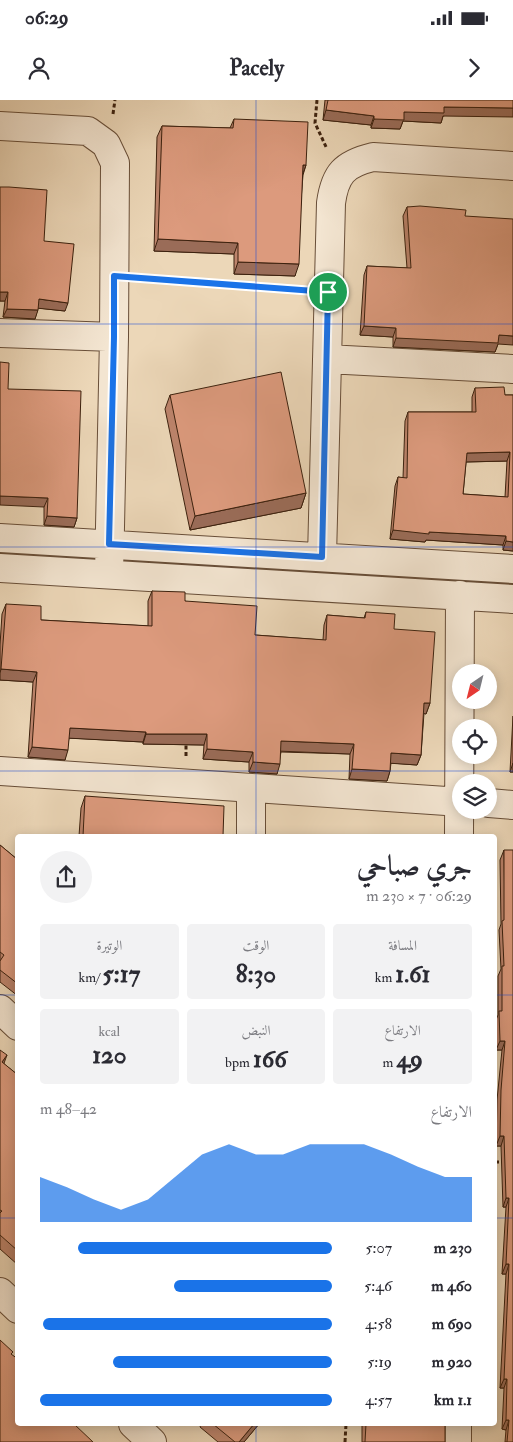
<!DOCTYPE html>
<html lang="ar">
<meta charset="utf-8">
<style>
:root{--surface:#fff;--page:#f2f2f3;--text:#2b2b33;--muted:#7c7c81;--accent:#1a73e8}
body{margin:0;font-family:"IM FELL Double Pica",Amiri,serif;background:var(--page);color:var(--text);direction:rtl;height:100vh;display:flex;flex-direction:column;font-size:19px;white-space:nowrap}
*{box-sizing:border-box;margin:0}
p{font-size:16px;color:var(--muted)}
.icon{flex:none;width:28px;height:28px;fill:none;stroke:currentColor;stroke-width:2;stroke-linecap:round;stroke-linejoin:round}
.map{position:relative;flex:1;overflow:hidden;direction:ltr}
.panel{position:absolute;left:15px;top:734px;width:482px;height:592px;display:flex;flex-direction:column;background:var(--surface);border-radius:5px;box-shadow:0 2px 12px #0003;direction:rtl}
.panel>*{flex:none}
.needle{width:32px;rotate:215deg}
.controls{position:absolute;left:452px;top:564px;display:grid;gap:10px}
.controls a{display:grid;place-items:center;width:45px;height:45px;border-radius:50%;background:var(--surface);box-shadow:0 2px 12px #0003;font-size:25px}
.pin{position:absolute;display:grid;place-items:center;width:42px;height:42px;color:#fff;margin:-21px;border:2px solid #fff;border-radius:50%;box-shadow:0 1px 5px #0007}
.round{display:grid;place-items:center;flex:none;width:52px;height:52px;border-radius:26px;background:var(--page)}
.headline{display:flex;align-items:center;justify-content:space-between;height:85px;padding:0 25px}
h1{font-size:28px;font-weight:700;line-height:38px}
.figures{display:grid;grid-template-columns:repeat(3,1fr);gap:8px;height:85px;padding:5px 25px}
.figures div{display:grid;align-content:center;border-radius:5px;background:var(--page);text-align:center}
.figures b{font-size:25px;font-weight:700}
.figures small{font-size:14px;font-weight:400}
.figures p{font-size:14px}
.chart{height:140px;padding:10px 25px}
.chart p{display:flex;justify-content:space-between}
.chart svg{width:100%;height:90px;margin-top:5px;fill:var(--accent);opacity:.7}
ul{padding:0 25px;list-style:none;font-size:16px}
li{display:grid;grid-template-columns:80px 60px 1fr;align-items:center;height:38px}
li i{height:12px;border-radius:6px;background:var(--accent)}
.status{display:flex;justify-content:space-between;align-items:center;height:35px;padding:0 25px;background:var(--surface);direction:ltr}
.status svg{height:14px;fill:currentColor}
header{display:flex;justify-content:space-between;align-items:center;height:65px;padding:0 25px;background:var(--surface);font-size:22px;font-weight:700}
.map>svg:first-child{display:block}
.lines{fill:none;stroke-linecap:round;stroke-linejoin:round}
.minor-casing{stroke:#684e38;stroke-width:30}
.path{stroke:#3c210e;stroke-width:3;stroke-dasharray:4 2.5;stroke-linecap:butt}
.minor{stroke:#f3e5d1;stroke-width:28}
.wall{fill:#bd846c;stroke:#3c210e;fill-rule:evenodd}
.shaded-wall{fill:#9a6c58;stroke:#3c210e}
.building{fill:#dc9a7d;stroke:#3c210e;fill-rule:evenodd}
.route-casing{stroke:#fff;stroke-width:10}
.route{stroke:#1a73e8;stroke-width:6}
.grid{fill:none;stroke:#1d4ed8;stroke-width:1;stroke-opacity:0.55}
</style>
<div class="status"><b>06:29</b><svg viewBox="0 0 49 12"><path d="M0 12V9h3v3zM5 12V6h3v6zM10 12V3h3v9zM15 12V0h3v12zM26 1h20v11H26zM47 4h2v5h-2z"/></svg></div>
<header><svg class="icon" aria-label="forward" viewBox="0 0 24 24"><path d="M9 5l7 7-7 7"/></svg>Pacely<svg class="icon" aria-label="person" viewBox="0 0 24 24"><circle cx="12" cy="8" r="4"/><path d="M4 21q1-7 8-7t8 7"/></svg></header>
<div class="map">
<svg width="513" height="1342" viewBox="0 0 513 1342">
<rect width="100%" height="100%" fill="#ecd7b8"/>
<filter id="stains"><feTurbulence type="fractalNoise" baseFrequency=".004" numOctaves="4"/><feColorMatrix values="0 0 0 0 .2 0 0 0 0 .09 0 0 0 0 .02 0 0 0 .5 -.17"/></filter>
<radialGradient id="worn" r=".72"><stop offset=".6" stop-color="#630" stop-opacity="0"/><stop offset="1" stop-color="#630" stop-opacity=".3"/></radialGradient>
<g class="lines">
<g class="minor-casing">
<path id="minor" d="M0,26L88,31L106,44L115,63L114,237L109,474
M0,233L114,237
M327,259L513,269
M0,438L513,469
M322,457L331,103C335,74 344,64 373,57L513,66
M0,468L513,499
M0,671L461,702
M251,688V736
M489,703L513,705
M459,736L460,495
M0,909L18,926
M0,1192L18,1209
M133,1324L152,1342
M457,1342V1324"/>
</g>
<path class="path" d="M317,0L315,23L327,49
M113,14L115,0
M142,179L303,190
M186,656V642
M495,1062H513
M345,1342L346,1324"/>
<use href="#minor" class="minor"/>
</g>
<path class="wall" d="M325,0H513L443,16L441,23L403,21L400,29L371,28V25L323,20Z
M234,19L306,65L303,75L295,176L234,174V154L154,151L157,37L162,26L230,28Z
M0,87L44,141L65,211L38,208L35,219L3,217L5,201H0Z
M407,107L465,116L498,244L495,252L393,247V237L360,235L364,175L367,166L407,168L403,116Z
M475,288L505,295H513V451L503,450V445L426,440L425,442L390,439L395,386L398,377L403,378L405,321L408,312H472V297ZM507,361L505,397L463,394L466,362Z
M8,289L77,418L74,427L44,425V407Z
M170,295L306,393L301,408L190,430L165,309Z
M152,491L185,501L255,535L323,540L324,525L327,515L364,518L366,512L394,529L430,603L426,614L424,613L421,655L417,665L391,663L390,671L387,681L349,679L350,654L281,652L277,674L249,672V662L203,659L204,645L143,644V642L69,638L65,660L28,657L33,582L0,580V545L2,514L6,504L41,520L148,526V501Z
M513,616V672H510Z
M85,696L223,736H79L81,708Z
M0,745L18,760V896L0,882Z
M504,750L513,1342H505L506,1330L502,1329L504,1288H500L506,1174H502L506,1107H503L501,1046H496L497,1000L502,950H496V920L498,915V876L501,869L499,830L501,824L500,760Z
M0,950L4,964L18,975V1165L0,1149Z
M201,1324H259L244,1342H218L200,1327Z
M362,1324H445V1342H362Z"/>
<path class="shaded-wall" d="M444,7L513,8V17L443,16L441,23L403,21L400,29L371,28L374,19L404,12Z
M326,10L374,16L371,25L323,20Z
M303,65H306L302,76Z
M158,139L238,143L234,154L154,151Z
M238,162L299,164L295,176L234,174Z
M0,192H8L5,201H0Z
M39,199L68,203L65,211L36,208Z
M7,209L38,210L35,219L3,217Z
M364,226L396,228L393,237L360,235Z
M499,235L513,236V245L498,244L495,252L393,247L396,238Z
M510,352L507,361L463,362L467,353Z
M306,393L301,408L190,430L195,416Z
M0,396L48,398L44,407L0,405Z
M47,416L77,418L74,427L44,425Z
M393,430L429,432L506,436L503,445L426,440L425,442L390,439Z
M506,441L513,442V451L503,450Z
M1,569L37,572L33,582L0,580V573Z
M424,603H430L426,614L421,613Z
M70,628L146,632L143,642L66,638Z
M146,634H207L204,645L143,644Z
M281,641L354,644L350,654L277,651Z
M32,647L68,650L65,660L28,657Z
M207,649L253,652L249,662L203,659Z
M391,653L421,655L417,665L387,663Z
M253,662L280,664L277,674L249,672Z
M513,663V672H510Z
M352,669L390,671L387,681L349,679Z
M500,941H505L502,950H496Z
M7,955L3,966L2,962Z
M500,1036H504L501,1046H496Z
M506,1098H509L506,1107H503Z
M506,1164H509L506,1174H502Z
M504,1279H507L504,1288H500Z
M506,1320H509L506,1330L502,1329Z
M254,1324H259L244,1342H239Z"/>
<path class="building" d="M328,0H513V8L444,7V13L404,12V20L374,19V16L326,10Z
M234,19L308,22L306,65H303L299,164L238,162V143L158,139L162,26L233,28Z
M0,87H9L47,90L44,141L74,144L68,203L39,199L38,210L7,209L8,192H0Z
M420,106L466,110L465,116L513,119V236L499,235L498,243L396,238V228L364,226L367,166L411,168L407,107Z
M0,262L9,263L8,289L81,291L77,418L47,416L48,398L0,396Z
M281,272L306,393L195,416L170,295Z
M504,287L505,295H513V442L506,441V436L429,432V434L393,430L398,377L407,378L408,312H476L475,288ZM510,352L508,397L463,394L467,353Z
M152,491L185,492V501L257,506L255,535L326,540L327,515L365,518L366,512L395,514L394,529L435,532L430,603H424L421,655L391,653L390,671L352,669L354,644L281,641L280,664L253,662V652L207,649V634H146V632L70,628L68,650L32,647L37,572L1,569L6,504L41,506V520L152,526Z
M85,696L224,706L223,736H83Z
M0,745L18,760V884L0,870V861L4,855L0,852Z
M504,750H513V1342H507L509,1320H506L507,1279H504L509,1164H506L509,1098H506L504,1036H500L501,990L505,941H500L499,911H502V866H504L502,821L504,820Z
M0,950L7,955L2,962L18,975V1151L0,1135V1113L2,1111L0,1110Z
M0,1240L13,1252L11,1254L18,1259V1324H74L93,1342H0Z
M213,1324H254L239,1342H235Z
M366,1324H445V1342H365Z"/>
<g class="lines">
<g class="route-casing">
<path id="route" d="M114,176L328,192L322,457L109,444L114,237Z"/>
</g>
<use href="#route" class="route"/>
</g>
<path class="grid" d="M256,0V736M0,224H513M0,447H513M0,671H513M0,895H18M495,895H513M0,1118H18M495,1118H513M256,1324V1342"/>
<rect width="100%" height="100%" filter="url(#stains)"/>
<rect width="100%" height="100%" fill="url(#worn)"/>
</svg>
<div class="controls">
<a><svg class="needle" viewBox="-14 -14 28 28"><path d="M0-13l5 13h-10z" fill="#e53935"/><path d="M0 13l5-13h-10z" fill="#7c7c81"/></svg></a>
<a><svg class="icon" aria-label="locate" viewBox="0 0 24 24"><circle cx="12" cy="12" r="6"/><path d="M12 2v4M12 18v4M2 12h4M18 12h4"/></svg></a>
<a><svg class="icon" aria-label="layers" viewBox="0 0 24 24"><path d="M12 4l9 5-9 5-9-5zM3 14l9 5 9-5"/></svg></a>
</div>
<div class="pin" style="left:328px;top:192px;background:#1e9e55"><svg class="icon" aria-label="arrive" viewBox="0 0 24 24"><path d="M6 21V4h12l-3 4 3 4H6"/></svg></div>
<section class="panel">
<div class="headline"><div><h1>جري صباحي</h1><p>06:29 · 7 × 230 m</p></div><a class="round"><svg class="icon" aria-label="share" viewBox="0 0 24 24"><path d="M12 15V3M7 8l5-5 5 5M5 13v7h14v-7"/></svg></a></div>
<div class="figures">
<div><p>المسافة</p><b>1.61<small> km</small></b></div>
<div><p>الوقت</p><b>8:30</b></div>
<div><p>الوتيرة</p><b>5:17<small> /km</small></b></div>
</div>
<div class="figures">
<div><p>الارتفاع</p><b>49<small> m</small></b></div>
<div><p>النبض</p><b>166<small> bpm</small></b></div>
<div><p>kcal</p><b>120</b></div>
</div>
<div class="chart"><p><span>الارتفاع</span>42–48 m</p>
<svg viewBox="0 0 160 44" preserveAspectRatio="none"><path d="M0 44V22L10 27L20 33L30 38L40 33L50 22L60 11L70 6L80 11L90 11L100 6L110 6L120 6L130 11L140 17L150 22L160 22V44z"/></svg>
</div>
<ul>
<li><b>230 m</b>5:07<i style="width:87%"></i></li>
<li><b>460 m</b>5:46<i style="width:54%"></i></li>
<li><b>690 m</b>4:58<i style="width:99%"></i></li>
<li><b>920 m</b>5:19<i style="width:75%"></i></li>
<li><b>1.1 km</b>4:57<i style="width:100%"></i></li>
</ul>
</section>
</div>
